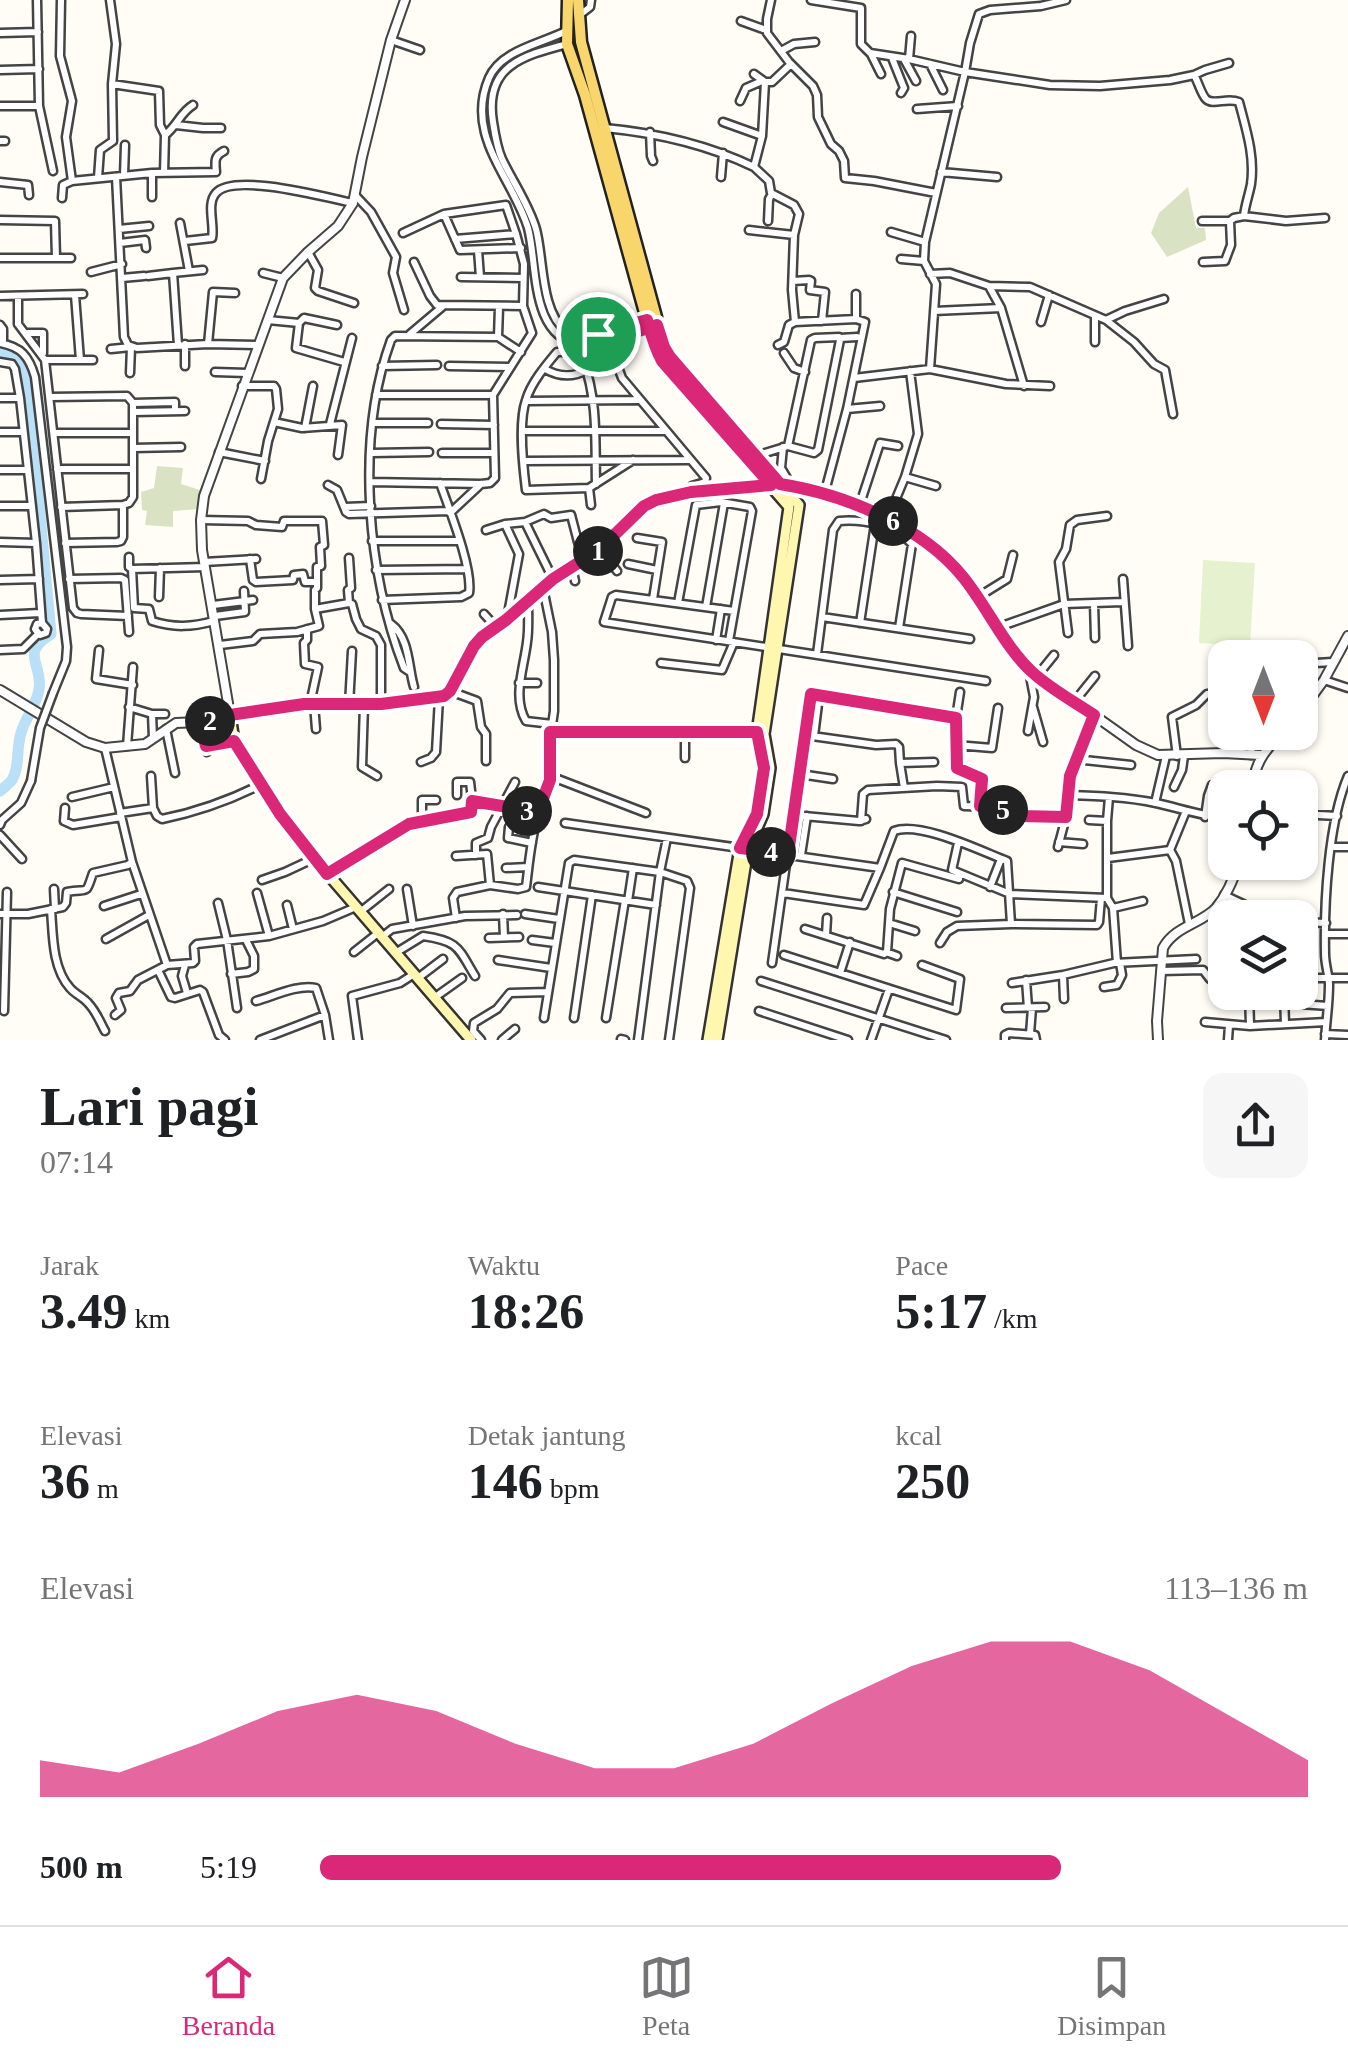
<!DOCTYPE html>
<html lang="id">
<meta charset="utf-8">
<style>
:root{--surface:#fff;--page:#f6f6f6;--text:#202124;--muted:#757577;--line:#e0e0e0;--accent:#db2777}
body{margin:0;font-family:Georgia,serif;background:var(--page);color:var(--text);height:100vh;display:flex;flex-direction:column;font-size:38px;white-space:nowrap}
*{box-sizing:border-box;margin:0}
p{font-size:32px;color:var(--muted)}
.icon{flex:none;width:55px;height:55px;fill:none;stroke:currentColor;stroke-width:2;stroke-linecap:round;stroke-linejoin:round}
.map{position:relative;height:1040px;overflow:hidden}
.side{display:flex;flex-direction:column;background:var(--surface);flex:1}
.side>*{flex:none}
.needle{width:65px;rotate:180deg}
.controls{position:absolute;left:1208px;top:640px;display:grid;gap:20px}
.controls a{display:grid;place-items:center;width:110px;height:110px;border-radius:20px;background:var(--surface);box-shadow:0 2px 8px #0004;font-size:50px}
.pin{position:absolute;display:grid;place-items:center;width:85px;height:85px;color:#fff;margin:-42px;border:5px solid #fff;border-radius:50%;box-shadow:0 2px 10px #0007}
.km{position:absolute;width:50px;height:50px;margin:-25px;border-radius:50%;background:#222;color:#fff;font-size:28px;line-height:50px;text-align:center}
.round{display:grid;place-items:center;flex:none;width:105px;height:105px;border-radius:20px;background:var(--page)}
.overview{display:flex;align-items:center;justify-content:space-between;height:170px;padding:0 40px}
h1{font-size:55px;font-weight:700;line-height:75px}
.stats{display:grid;grid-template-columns:repeat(3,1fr);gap:15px;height:170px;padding:10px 40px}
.stats div{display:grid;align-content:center}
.stats b{font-size:50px;font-weight:700}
.stats small{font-size:28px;font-weight:400}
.stats p{font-size:28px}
.chart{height:280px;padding:20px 40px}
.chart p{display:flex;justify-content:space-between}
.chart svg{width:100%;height:180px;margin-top:10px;fill:var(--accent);opacity:.7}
ul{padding:0 40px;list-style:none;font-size:32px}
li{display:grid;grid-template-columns:160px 120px 1fr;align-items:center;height:75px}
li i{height:25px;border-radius:12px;background:var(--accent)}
.dock{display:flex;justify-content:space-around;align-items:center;height:140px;border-top:2px solid var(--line);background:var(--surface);font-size:28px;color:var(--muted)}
.dock a{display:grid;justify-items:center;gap:5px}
.dock .active{color:var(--accent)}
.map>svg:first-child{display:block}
.cemetery{fill:#d9e3c4}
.pitch{fill:#e6f2cf}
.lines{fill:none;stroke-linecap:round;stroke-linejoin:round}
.river{stroke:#b9e0f7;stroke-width:11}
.minor-casing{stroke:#444;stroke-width:11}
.tertiary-casing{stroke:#444;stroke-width:12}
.secondary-casing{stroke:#333;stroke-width:14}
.primary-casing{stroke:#222;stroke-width:15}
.minor{stroke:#fff;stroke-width:6}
.tertiary{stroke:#fff;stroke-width:8}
.secondary{stroke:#fff6b0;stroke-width:9}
.primary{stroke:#f9d66b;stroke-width:10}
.minor-bridge-casing{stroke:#444;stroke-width:11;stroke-linecap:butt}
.minor-bridge{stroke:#fff;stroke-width:6}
.route-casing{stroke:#fff;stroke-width:20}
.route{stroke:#db2777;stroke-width:12}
</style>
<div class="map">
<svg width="1348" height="1040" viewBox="0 0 1348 1040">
<rect width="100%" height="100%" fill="#fffdf5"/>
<path class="cemetery" d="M1188,187L1196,228H1205L1206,240L1167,257L1151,233L1159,213Z
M157,466L183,468L181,484L203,491L199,509L173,511V527L145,525L147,511L142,510L141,492L154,488Z"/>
<path class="pitch" d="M1203,560L1255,563L1250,646L1199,643Z"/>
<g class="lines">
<path class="river" d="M0,354C20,356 24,367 28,385L51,634C19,654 43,663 39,689C37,705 25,718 21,733C16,748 20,767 12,780C10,783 3,788 0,791"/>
<g class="minor-casing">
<path id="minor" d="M37,0L39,106L53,171
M61,0L60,56L72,101L66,137L72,181
M110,0L116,44L112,84L159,91L160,125L165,135
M771,0L767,19V33L789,62L813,86L817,95L818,117L831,144L839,151L844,161L845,178L874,181L936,193
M811,0L861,8V44L870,53L909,59L911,36
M1066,0L1041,6L990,10L979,14L970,43L965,72L1050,85L1100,86L1170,80L1194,75L1205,70L1229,63
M581,14L590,7L591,0
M741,21L766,30
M566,31C541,44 501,50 489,78C464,136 513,178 528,228C538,265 529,336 580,345L651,327
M0,33L38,32
M391,40L420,50
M567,44C522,56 484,66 493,122C495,135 497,148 502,159C513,182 529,205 536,229C544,258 540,311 566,331C584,344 628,325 648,320
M781,51L794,44L815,42
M871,54L881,74
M892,58L904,88L901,93
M904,59L916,81
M930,64L943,90
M0,70L39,69
M754,74L765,82H772L791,64
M1194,75C1198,81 1201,94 1206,99C1213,106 1227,97 1239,102C1246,129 1255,156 1251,184C1249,195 1245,205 1244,216L1234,218L1230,221H1202
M740,101L746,88L762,81
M0,106H39
M917,109L958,106
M176,125L203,128H221
M605,128C658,133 706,144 754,167L762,136L723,122
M650,132L651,156L653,161
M762,136L765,82
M0,141H5
M754,167L769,181L771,193L794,205L799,214L794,235L792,290L795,322
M941,172L997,177
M164,173L165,135C177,126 180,113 193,105
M124,175L125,145
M116,177L124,337L128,345L137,348L208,344L257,345
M721,177L723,153
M98,178L100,150L113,141L112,84
M0,182L28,185L29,195
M355,195L371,212L396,257L393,273L404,310
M152,197V173
M62,198L63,185L72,181L152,173L216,172C215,161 214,156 224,151
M1244,216L1286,221L1325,218
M0,220L55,221L56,258
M768,221L769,199L772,194
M180,223L189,271
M119,229L149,226
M749,230L794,235
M891,232L925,242
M403,233L444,214
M455,239L516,234
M185,241L212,238C215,225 206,204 216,193C234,172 328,198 353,203
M120,243L145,240L146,248
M478,250L480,277
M308,252L318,270L315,288L318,291L354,303
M0,258H71
M901,259L924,261
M414,262L430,296L437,305L523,306
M1203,262L1225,261L1231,245L1230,221
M91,272L122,264
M263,273L283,278
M930,274L950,273L989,286L1030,287L1106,320L1134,342L1154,364L1165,370L1173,414
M148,276L173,273
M461,277L523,278
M122,278L144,276
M793,281L809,280L811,281L810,290L825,292L822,321
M990,288L1001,308L1024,386
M856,294V319
M75,295L80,360
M0,296L83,294
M499,307L498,337L521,352
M934,311L1001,308
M268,320L299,323L304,318L337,325
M1106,320L1125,311L1164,299
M795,322L856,319L865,322L847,409L824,495
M1041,322L1049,295
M299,323L296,348L344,362
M18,324L45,360L73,608L77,613L81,614L128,616
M18,324V296
M0,325L3,329V343
M25,333H43V353
M410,334L442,307
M840,338L857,337
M1095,342V316
M0,343C21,347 29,356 35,377L67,647L66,661L53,693
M185,344V366
M208,344L213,292L235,293
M178,345L173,273L203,270
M778,345L784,342L789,325L795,322
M111,349L131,347L130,373
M784,353L794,368L805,372
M45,360H93
M583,360L607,351L613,354L622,378L706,478L705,482L692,486
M0,362L12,364L15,369L20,398L36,543L42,623L47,629L46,633L40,635L35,629L37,624L42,623
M382,366L437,365
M449,366L510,367
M545,369C559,377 572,378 587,370
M930,369L1006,384L1050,386
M215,372L247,373
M854,378L930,369L936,284L924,261L925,242L965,72L909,59
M242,386H274L276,389L278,409L268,441L261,479
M376,395H493
M50,397L127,396L133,403V497L129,503L123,505V537L121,541L117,542L65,543
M0,398H20
M526,401L638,400
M133,403L175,402V411
M847,409L880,406
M133,412L185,411
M274,422L302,428L342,425L338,455
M373,423H428
M330,424L352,338
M441,424L494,425
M305,428L313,386
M523,431H664
M0,432H23
M54,433H133
M783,447L781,468L790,483
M133,448L181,447
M219,452L265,461
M372,453L429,452
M442,453H494
M755,456L788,446L811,340L815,338L839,337L840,340L818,450L814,453L788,446
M524,461L688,460
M57,469H133
M0,470H27
M905,477L936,486
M371,482L481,484L490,483L495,478L493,395L532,333L523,306L524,264L516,234L506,205L444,214L460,250L521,248
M596,484C595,442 598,400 583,360L567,352H557C546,365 531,383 526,400C518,423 523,466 526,490L589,488L633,460
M328,485L337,490L346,512L349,514L449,511
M589,488L591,505
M0,506H31
M61,507L123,505
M345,507L371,506
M859,507L880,443L898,446
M450,513L481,484
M888,518L905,477L918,434L910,371
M201,520L248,521L256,525L282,527L284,521H322L324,545L320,547L321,566L317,567V588L315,590V609L319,626L297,632L260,634L253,641L220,645
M525,522L553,579
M505,524L525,522L544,514L551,518L571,515L578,542L585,558
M486,530L505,524L519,554L507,619
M637,538L662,542L653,599
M372,541H459
M0,542L36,543
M600,549L617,571
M129,557V567L132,569L134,608L149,609L152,621C174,628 192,627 214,621
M250,559L253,580L256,582L293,580L294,575L303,574L305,582H317
M204,562L256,559
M628,564L657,570
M572,567L575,581
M132,569L205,567
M376,570L467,569
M69,579L121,578L125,580L129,632
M1123,579L1128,646
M0,580L39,579
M543,588L552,632L554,660V711L551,732L550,775
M159,597L160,568
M978,597L1007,579L1013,555
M382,600L461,597L469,593C473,568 449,509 440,483
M528,602C528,615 529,629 527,642C524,668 512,697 526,721L552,724
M349,603L352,604L356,619L361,629L376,636L381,645V704
M678,603L696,505L721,502L750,507L752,511L729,641
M1094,603L1095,638
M213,605L253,600
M706,607L724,503
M315,609L349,603L348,590L351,588L349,558
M734,611L616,595L612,597L604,622L986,681
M484,614L496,627
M0,615L40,613
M215,616L245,612L244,591
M822,617L970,639
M860,623L875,524
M391,624C410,638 408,667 414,687
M999,627L1064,604L1123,602
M307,629V640L304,643L305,664L318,667L310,704
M1068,633L1059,562L1066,549L1070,525L1077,520L1107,516
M716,640L721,609
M0,650L23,649L38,634
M99,650L96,679L133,685
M817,654L833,530L839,521C864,519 895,525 912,544L899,628
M1251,656L1261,658
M661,663L722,670L734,642
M1300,664L1332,662
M410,672L404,668C367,572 355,439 391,340L395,336L498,337
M1037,676L1054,655
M1324,680L1348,688
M519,683H537
M450,691L477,701L481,727L486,734V761
M960,692L956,718L957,768L982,779L980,806
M1074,702L1095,676
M314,704L316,729
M349,705L352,651
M364,705L362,767L377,776
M129,707L152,714
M1033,707L1043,742
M200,722L207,752
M166,729L175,773
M1028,731L1034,697L1029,671
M551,732L757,733
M685,732V758
M805,735L876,745L896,744L899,747L900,763L934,762
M814,736L819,696
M153,738L152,714H165
M956,745L992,748L998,708
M127,746L133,667
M205,746L234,741
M105,748L132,862L167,965
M1251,755L1253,735
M1177,756L1172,717L1196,705L1207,694L1222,693
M1075,759L1131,765
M421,762L431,758L436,752L439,698
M900,763L904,788
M800,774L833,779
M151,776L153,808
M1174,787L1182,770L1184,756
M1069,795C1098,796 1127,797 1156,803C1179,808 1201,816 1225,818
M72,797L114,787
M1109,797L1107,821V898L1113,908L1117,963
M472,801L538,813
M1155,803L1166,756
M65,808L64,821L73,825L121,817
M120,813L153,808L157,816L162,819C197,812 228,801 260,785
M1300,814L1337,816
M1304,814L1305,796
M793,815L859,821L866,819
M1205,817L1208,796L1212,785
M1089,820L1107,821
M422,821V800H436
M861,821L863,794L868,790L937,786L962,787L964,806L994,807L1019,817H1066
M565,823L880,868L864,905L783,893
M0,825L2,820L21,803L31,781
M509,827L508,838L532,843
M0,835L22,859
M1059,842L1083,844
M958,843L952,870L1010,894L1107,898
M1058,847L1066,817L1069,776L1094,715
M1332,847H1348
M1170,850L1176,861L1189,924
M1170,850L1186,811
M476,855V843L488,838L491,827L515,782
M801,855L807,816
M456,856L487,854L490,885
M1108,858L1170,850
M506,868L528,867
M880,868L894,831C920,821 981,851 1007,861L1011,924L957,926L947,932L940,943
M327,873L409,823L471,813L473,808L470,782H457V795
M262,880L285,872L315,858
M538,887L656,905
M990,887L1001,859
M54,889L55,909
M407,889L413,926
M893,892L957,912
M257,893L269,936
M1224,895L1273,918
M628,901L633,868
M218,903L227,940L237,1008
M287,905L293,929
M104,906L141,894
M1113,908L1143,901
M51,909C53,935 52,968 70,988C75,994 83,997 88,1003C96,1011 100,1022 105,1031
M360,912L389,889
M0,914H28L63,907L66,903L67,892C90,888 85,896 93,873L128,865L132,862
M503,914L504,937
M525,914L559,919
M456,918L453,898L457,892L490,885L518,889L526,887C529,863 531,838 538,814C541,801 549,789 550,776L646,813
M1300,922L1326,923
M889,923L915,931
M1011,924L1097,925L1099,922L1101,898
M805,929L884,954L887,952L890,909L902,863L959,879
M1326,934H1348
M826,935L827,918
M383,936L392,929L465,916L517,915
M489,938L519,937
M106,939L149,915
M532,940L555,943
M354,952L378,933
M397,952L423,936C459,941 458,948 475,976
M886,952L897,956
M784,955L956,1010L960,979L922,965
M498,960L551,968
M772,963L810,695L956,718
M185,965L182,976L187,993
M158,970L171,997L175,998L200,990L203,992L219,1035L225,1040
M1161,971L1203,970L1210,979L1225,982
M1300,972L1314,978H1348
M840,973L850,942
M231,974L248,972L254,969V956L246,940
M1063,975L1064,999
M418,978L443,959
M1026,980L1028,1008
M761,981L946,1040
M1012,983L1063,975L1114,963L1196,959
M1104,987L1117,985L1122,975L1120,963
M1249,992L1250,1026
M1284,994L1285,1024
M434,998L462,978
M256,1001C274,996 298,984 316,988L325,1015L329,1040
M1300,1004L1328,1006
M1006,1008L1045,1007
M4,1011L7,892
M759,1011L848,1040
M115,1015L121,1010L116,998L119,993L130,991L138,980L167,965L193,963L195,961L194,947L197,944L269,936L323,921L356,907
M544,1018L569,863L574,860L660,872L687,881L690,888L669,1040
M574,1018L592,895
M606,1018L625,900
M1205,1022L1250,1026L1326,1022
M1030,1034L1032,1008
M1325,1034L1348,1035
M621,1039L625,1040
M260,1040L325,1015
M358,1040L352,996L400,983L414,974
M481,1040L473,1031L474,1023L497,1009L510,993L548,992
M502,1040L515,1029
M638,1040L660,872L667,838
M871,1040L889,989
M1005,1040V1035L1009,1033L1035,1035L1036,1040
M1228,1040L1229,1025
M1325,1040C1326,1022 1329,1004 1329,985C1329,975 1325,965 1325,954C1324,903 1328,823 1348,776"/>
</g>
<g class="tertiary-casing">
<path id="tertiary" d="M0,690L86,742L105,748L145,744L176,723L222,721L230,715L273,708L304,704H381L439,698L450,691L473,646L482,637L507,620L553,579L600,549L644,506L656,500L691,492L781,485L801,487L884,515L943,556L961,574L1029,669L1136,745L1158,755L1223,753L1261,755
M1300,713L1324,680L1348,636
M230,715L202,550L201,520L204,496L283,278L308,252L338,226L353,203L362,157L391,40L405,0
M1253,788C1254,762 1266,750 1282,732
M1158,1040L1157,1021L1163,948C1175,926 1201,924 1216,908C1227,895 1234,878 1239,862"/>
</g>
<g class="secondary-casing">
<path id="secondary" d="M656,317L664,347L670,357L799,505L764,734L770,768L763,814L748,849L717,1040
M647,320L656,351L662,361L789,507L757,733L763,774
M230,715L234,741L280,814L327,873L471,1040
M708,1040L740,848L754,821L760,795"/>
</g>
<g class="primary-casing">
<path id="primary" d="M568,0L567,44L585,95L647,320
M578,0L581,42L656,317"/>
</g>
<use href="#minor" class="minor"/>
<use href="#tertiary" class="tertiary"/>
<use href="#secondary" class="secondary"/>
<use href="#primary" class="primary"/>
<g class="minor-bridge-casing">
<path id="minor-bridge" d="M31,781L40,728L53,693"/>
</g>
<use href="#minor-bridge" class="minor-bridge"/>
</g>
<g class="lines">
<g class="route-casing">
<path id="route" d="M598,334L647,320C651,334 655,348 662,361L771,485L691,492L656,500L644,506L600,549L553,579L506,620L482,637L474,646L450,691L444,696L381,704H304L230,715L222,721L199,720L206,746L234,741L280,814L327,874L409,824L471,812L472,801L538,812L550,780V732H757L764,768L757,814L740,848L788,854L811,694L956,718L957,768L982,779L980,806L994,807L1019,816L1066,817L1070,776L1094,715C1073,701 1049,688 1031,671C1005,647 986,605 963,577C922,526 844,494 780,484L670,357L664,347L657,325L649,328L592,344H572L576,336L598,334"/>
</g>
<use href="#route" class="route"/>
</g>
</svg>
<div class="controls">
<a><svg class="needle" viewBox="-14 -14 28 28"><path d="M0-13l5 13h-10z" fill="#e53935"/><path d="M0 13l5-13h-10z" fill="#757577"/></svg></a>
<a><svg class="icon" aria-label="locate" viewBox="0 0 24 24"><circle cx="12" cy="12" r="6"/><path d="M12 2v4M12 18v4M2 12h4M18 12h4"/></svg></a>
<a><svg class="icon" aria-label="layers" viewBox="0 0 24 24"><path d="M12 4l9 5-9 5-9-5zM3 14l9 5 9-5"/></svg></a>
</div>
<div class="pin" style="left:598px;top:334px;background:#1e9e55"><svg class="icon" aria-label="arrive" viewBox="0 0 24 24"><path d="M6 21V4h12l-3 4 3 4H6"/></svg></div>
<b class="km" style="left:598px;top:551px">1</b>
<b class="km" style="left:210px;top:721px">2</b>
<b class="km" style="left:527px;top:811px">3</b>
<b class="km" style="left:771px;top:852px">4</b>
<b class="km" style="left:1003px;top:810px">5</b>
<b class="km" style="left:893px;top:521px">6</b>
</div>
<section class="side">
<div class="overview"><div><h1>Lari pagi</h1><p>07:14</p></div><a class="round"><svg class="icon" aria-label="share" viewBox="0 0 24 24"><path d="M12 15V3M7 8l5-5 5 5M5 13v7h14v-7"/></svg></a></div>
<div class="stats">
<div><p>Jarak</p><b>3.49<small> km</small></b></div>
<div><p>Waktu</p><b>18:26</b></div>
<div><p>Pace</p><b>5:17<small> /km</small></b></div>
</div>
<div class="stats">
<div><p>Elevasi</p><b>36<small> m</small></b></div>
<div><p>Detak jantung</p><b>146<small> bpm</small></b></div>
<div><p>kcal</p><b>250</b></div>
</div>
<div class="chart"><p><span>Elevasi</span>113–136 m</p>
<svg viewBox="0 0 160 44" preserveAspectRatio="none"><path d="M0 44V35L10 38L20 31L30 23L40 19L50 23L60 31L70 37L80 37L90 31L100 21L110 12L120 6L130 6L140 13L150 24L160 35V44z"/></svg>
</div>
<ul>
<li><b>500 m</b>5:19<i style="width:75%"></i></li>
</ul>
</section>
<nav class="dock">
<a class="active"><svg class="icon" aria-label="home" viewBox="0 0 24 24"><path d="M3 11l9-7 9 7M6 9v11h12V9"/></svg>Beranda</a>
<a><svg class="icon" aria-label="map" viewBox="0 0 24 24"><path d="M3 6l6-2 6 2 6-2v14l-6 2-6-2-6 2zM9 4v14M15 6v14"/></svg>Peta</a>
<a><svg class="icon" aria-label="saved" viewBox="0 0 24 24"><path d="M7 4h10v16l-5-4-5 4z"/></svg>Disimpan</a>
</nav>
